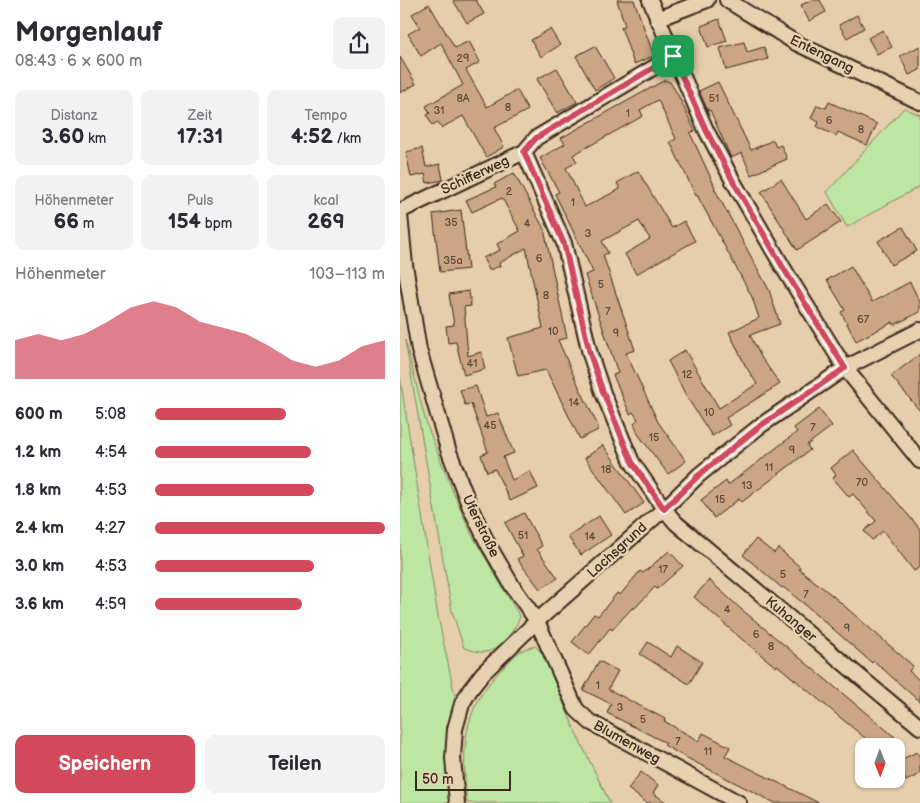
<!DOCTYPE html>
<html lang="de">
<meta charset="utf-8">
<style>
:root{--surface:#fff;--page:#f2f2f3;--text:#2b2b33;--muted:#7c7c81;--accent:#d1495b}
body{margin:0;font-family:"Balsamiq Sans",sans-serif;background:var(--page);color:var(--text);height:100vh;display:flex;flex-direction:column;font-size:19px;white-space:nowrap}
*{box-sizing:border-box;margin:0}
p{font-size:16px;color:var(--muted)}
.icon{flex:none;width:28px;height:28px;fill:none;stroke:currentColor;stroke-width:2;stroke-linecap:round;stroke-linejoin:round}
.map{position:relative;flex:1;overflow:hidden}
.sheet{display:flex;flex-direction:column;background:var(--surface);width:400px}
.sheet>*{flex:none}
.needle{width:32px;rotate:179deg}
.controls{position:absolute;left:455px;top:738px;display:grid;gap:10px}
.controls a{display:grid;place-items:center;width:50px;height:50px;border-radius:10px;background:var(--surface);box-shadow:0 1px 4px #0004;font-size:25px}
.scale{position:absolute;left:15px;bottom:12px;width:96px;box-sizing:border-box;padding-left:5px;border:2px solid #3b2a1e;border-top:0;font-size:14px;line-height:18px;white-space:nowrap;color:#3b2a1e;-webkit-text-stroke:4px #e6d1b0;paint-order:stroke}
.pin{position:absolute;display:grid;place-items:center;width:42px;height:42px;color:#fff;margin:-21px;border-radius:10px;box-shadow:0 2px 8px #0006}
.round{display:grid;place-items:center;flex:none;width:52px;height:52px;border-radius:10px;background:var(--page)}
.summary{display:flex;align-items:center;justify-content:space-between;height:85px;padding:0 15px}
h1{font-size:28px;font-weight:700;line-height:38px}
.metrics{display:grid;grid-template-columns:repeat(3,1fr);gap:8px;height:85px;padding:5px 15px}
.metrics div{display:grid;align-content:center;border-radius:10px;background:var(--page);text-align:center}
.metrics b{font-size:21px;font-weight:700}
.metrics small{font-size:14px;font-weight:400}
.metrics p{font-size:14px}
.chart{height:140px;padding:10px 15px}
.chart p{display:flex;justify-content:space-between}
.chart svg{width:100%;height:90px;margin-top:5px;fill:var(--accent);opacity:.7}
.action{display:flex;gap:10px;margin-top:auto;padding:10px 15px}
.action a{flex:1;height:58px;border-radius:10px;background:var(--accent);color:#fff;font-size:20px;font-weight:700;line-height:58px;text-align:center}
.action a+a{background:var(--page);color:var(--text)}
ul{padding:0 15px;list-style:none;font-size:16px}
li{display:grid;grid-template-columns:80px 60px 1fr;align-items:center;height:38px}
li i{height:12px;border-radius:6px;background:var(--accent)}
main{display:flex;flex:1;min-height:0}
.map>svg:first-child{display:block}
.green{fill:#bde6a2;stroke:#7c8860}
.building{fill:#cba584;stroke:#3b2a1e}
.lines{fill:none;stroke-linecap:round;stroke-linejoin:round}
.street-casing{stroke:#3b2a1e;stroke-width:18}
.street{stroke:#e6d1b0;stroke-width:14}
.route-casing{stroke:#fff;stroke-width:10}
.route{stroke:#d1495b;stroke-width:6}
.labels{text-anchor:middle;dominant-baseline:central;stroke-width:5;stroke-linejoin:round;paint-order:stroke}
.number-label{font-size:11px;fill:#5f4938}
.street-label{font-size:14px;fill:#3b2a1e;stroke:#e6d1b0}
</style>
<main>
<section class="sheet">
<div class="summary"><div><h1>Morgenlauf</h1><p>08:43 · 6 × 600 m</p></div><a class="round"><svg class="icon" aria-label="share" viewBox="0 0 24 24"><path d="M12 15V3M7 8l5-5 5 5M5 13v7h14v-7"/></svg></a></div>
<div class="metrics">
<div><p>Distanz</p><b>3.60<small> km</small></b></div>
<div><p>Zeit</p><b>17:31</b></div>
<div><p>Tempo</p><b>4:52<small> /km</small></b></div>
</div>
<div class="metrics">
<div><p>Höhenmeter</p><b>66<small> m</small></b></div>
<div><p>Puls</p><b>154<small> bpm</small></b></div>
<div><p>kcal</p><b>269</b></div>
</div>
<div class="chart"><p><span>Höhenmeter</span>103–113 m</p>
<svg viewBox="0 0 160 44" preserveAspectRatio="none"><path d="M0 44V25L10 22L20 25L30 22L40 16L50 9L60 6L70 9L80 16L90 19L100 22L110 28L120 35L130 38L140 35L150 28L160 25V44z"/></svg>
</div>
<ul>
<li><b>600 m</b>5:08<i style="width:57%"></i></li>
<li><b>1.2 km</b>4:54<i style="width:68%"></i></li>
<li><b>1.8 km</b>4:53<i style="width:69%"></i></li>
<li><b>2.4 km</b>4:27<i style="width:100%"></i></li>
<li><b>3.0 km</b>4:53<i style="width:69%"></i></li>
<li><b>3.6 km</b>4:59<i style="width:64%"></i></li>
</ul>
<div class="action"><a>Speichern</a><a>Teilen</a></div>
</section>
<div class="map">
<svg width="520" height="803" viewBox="0 0 520 803">
<rect width="100%" height="100%" fill="#e6cdab"/>
<filter id="ink" filterUnits="userSpaceOnUse"><feTurbulence type="fractalNoise" baseFrequency=".02" numOctaves="2"/><feDisplacementMap in="SourceGraphic" scale="10" xChannelSelector="R" yChannelSelector="G"/><feConvolveMatrix kernelMatrix="1 2 1 2 8 2 1 2 1" color-interpolation-filters="sRGB"/></filter>
<g filter="url(#ink)">
<path class="green" d="M504,108L520,115V186L447,227L427,192Z
M5,340L26,423L53,492L72,535L120,617C114,631 100,651 84,652C78,653 70,649 64,648L52,611Z
M0,377L38,617L55,696L48,739L51,803H0Z
M135,646L143,654L176,733L210,803H67C62,749 61,711 101,670C114,657 117,650 135,646Z"/>
<path class="building" d="M53,0H76L84,14L67,23Z
M217,0H234L254,56L234,64L221,27L225,26Z
M412,0H420L426,12L409,21L401,5Z
M29,4L55,48L69,41L80,62L66,70L87,107L117,90L128,110L94,128L104,147L86,157L63,116L41,128L38,122L32,125L27,115L30,113L26,106L63,85L41,43L21,56L8,34L20,27L12,14Z
M457,15L464,28L447,38L439,25Z
M319,19L327,41L308,47L301,26Z
M150,29L160,45L141,57L131,40Z
M483,30L492,47L477,54L468,38Z
M344,42L347,52L364,47L368,59L326,70L320,48Z
M195,46L214,78L195,90L176,56Z
M520,46V70L509,75L500,56Z
M0,57L16,84L0,93Z
M157,68L177,102L157,113L137,79Z
M265,80L270,82L278,95L295,131L290,133L315,187L314,188L369,290L380,324L350,335L361,357L380,384L326,418L330,425L312,436L288,399L268,361L285,350L319,408L357,384L345,365L329,332L359,318L352,297L297,195L296,196L270,142L276,139L258,100L240,110L243,116L173,155L177,162L166,168L185,207L220,189L217,183L238,171L272,228L284,221L295,241L236,274L225,254L250,239L239,221L202,241L208,253L203,255L235,350L226,353L258,422L286,461L268,474L238,434L234,423L238,419L233,412L230,414L213,375L218,373L185,275L193,272L155,194L159,192L140,158L165,144L161,138Z
M318,82L351,150L373,140L376,147L381,145L387,159L351,175L342,153L331,158L310,110L308,111L299,91Z
M429,102L477,124L467,145L438,132L436,136L417,127L419,122L411,118L417,105L426,108Z
M22,148L26,167L40,164L43,180L27,183L25,174L11,177L6,152Z
M114,173L144,229L167,338L158,340L172,372L198,426V430L180,439L146,370L118,376L108,338L143,328L126,248L99,263L100,266L89,270L83,258L100,250L97,244L120,231L102,198L72,212L66,200L96,187L94,184Z
M381,179L406,219L428,204L441,222L397,250L361,192Z
M61,210L68,269L40,272L33,214Z
M503,227L517,251L491,265L478,241Z
M451,266L472,302L510,282L520,302V312L494,325L493,322L456,341L441,312L445,310L427,280Z
M69,291L71,306L64,307L68,356L81,352L85,369L64,375L56,342L48,343L46,326L54,325L49,294Z
M520,354V411L491,376Z
M76,386L86,417L98,413L110,444L114,453L103,457L112,480L130,471L138,488L110,501L95,469L87,472L81,455L88,452L71,404L65,405L60,390Z
M419,409L432,426L407,445L410,450L342,502L339,499L314,518L301,500L326,481L328,485L397,432L394,428Z
M203,445L244,503L226,515L185,458Z
M453,450L520,529V567L514,571L483,531L472,540L464,531L476,521L453,494L449,497L433,478L436,475L431,468Z
M124,513L142,546L137,549L158,578L140,589L117,559L123,556L105,523Z
M199,516L211,535L181,555L168,537Z
M356,539L374,553L378,548L400,567L399,569L433,596L513,666L509,671L520,681V702L474,661L472,663L408,607L383,587L382,588L343,555Z
M269,551L283,566L257,589L255,587L234,609L233,607L212,630L210,628L189,655L172,642L194,614L198,616L217,593L220,595L240,571L243,573Z
M309,580L341,609L496,738L489,746H472L464,739L465,738L377,665L376,667L338,636L294,597Z
M248,642L271,657L277,646L302,662L289,684L240,654Z
M199,661L218,671L208,689L265,719L264,721L299,741L303,733L330,747L325,756L419,803H375L283,756L264,745L266,743L207,713L211,704L183,690Z
M517,752L520,757V774L506,781L498,765V761Z
M241,772L258,785L253,793L267,803H247L228,789Z"/>
<g class="lines">
<g class="street-casing">
<path id="street" d="M250,0L306,130L333,181L384,269L445,368L520,461
M327,0L396,43L520,102
M257,19L307,0
M124,152L164,243L190,354L203,393L232,462L264,509L276,523L520,727
M0,211L124,152L136,138L273,56
M0,215L5,265L19,350L48,449L70,507L88,544L113,587L137,621L176,709L190,722L339,803
M57,803L53,758L55,729L62,704L70,690L83,673L137,621L264,509L299,475L360,426L445,368L520,330"/>
</g>
<use href="#street" class="street"/>
</g>
</g>
<g class="lines" filter="url(#ink)">
<g class="route-casing">
<path id="route" d="M273,56L306,130L333,181L384,269L445,368L360,426L299,475L264,509L232,462L203,392L190,354L164,244L124,152L136,138Z"/>
</g>
<use href="#route" class="route"/>
</g>
<g class="labels">
<g class="number-label">
<text x="63" y="58">29</text>
<text x="63" y="98">8A</text>
<text x="314" y="98">51</text>
<text x="108" y="107">8</text>
<text x="39" y="110">31</text>
<text x="228" y="113">1</text>
<text x="429" y="120">6</text>
<text x="461" y="129">8</text>
<text x="109" y="191">2</text>
<text x="173" y="202">1</text>
<text x="51" y="222">35</text>
<text x="127" y="223">4</text>
<text x="188" y="233">3</text>
<text x="139" y="258">6</text>
<text x="53" y="260">35a</text>
<text x="201" y="284">5</text>
<text x="146" y="295">8</text>
<text x="208" y="311">7</text>
<text x="463" y="319">67</text>
<text x="153" y="331">10</text>
<text x="216" y="333">9</text>
<text x="72" y="363">41</text>
<text x="287" y="374">12</text>
<text x="174" y="402">14</text>
<text x="309" y="412">10</text>
<text x="90" y="425">45</text>
<text x="413" y="427">7</text>
<text x="254" y="437">15</text>
<text x="392" y="450">9</text>
<text x="369" y="467">11</text>
<text x="206" y="469">18</text>
<text x="462" y="482">70</text>
<text x="347" y="485">13</text>
<text x="320" y="499">15</text>
<text x="123" y="535">51</text>
<text x="190" y="536">14</text>
<text x="263" y="569">17</text>
<text x="383" y="574">5</text>
<text x="406" y="594">7</text>
<text x="327" y="609">4</text>
<text x="447" y="628">9</text>
<text x="356" y="634">6</text>
<text x="371" y="646">8</text>
<text x="198" y="685">1</text>
<text x="220" y="707">3</text>
<text x="243" y="719">5</text>
<text x="278" y="741">7</text>
<text x="308" y="751">11</text>
</g>
<g class="street-label">
<text transform="translate(422 54) rotate(26)">Entengang</text>
<text transform="translate(75 175) rotate(-25)">Schifferweg</text>
<text transform="translate(81 526) rotate(64)">Uferstraße</text>
<text transform="translate(217 550) rotate(-42)">Lachsgrund</text>
<text transform="translate(391 619) rotate(40)">Kuhanger</text>
<text transform="translate(227 742) rotate(29)">Blumenweg</text>
</g>
</g>
</svg>
<div class="controls">
<a><svg class="needle" viewBox="-14 -14 28 28"><path d="M0-13l5 13h-10z" fill="#e53935"/><path d="M0 13l5-13h-10z" fill="#7c7c81"/></svg></a>
</div>
<div class="scale">50 m</div>
<div class="pin" style="left:273px;top:56px;background:#1e9e55"><svg class="icon" aria-label="arrive" viewBox="0 0 24 24"><path d="M6 21V4h12l-3 4 3 4H6"/></svg></div>
</div>
</main>
